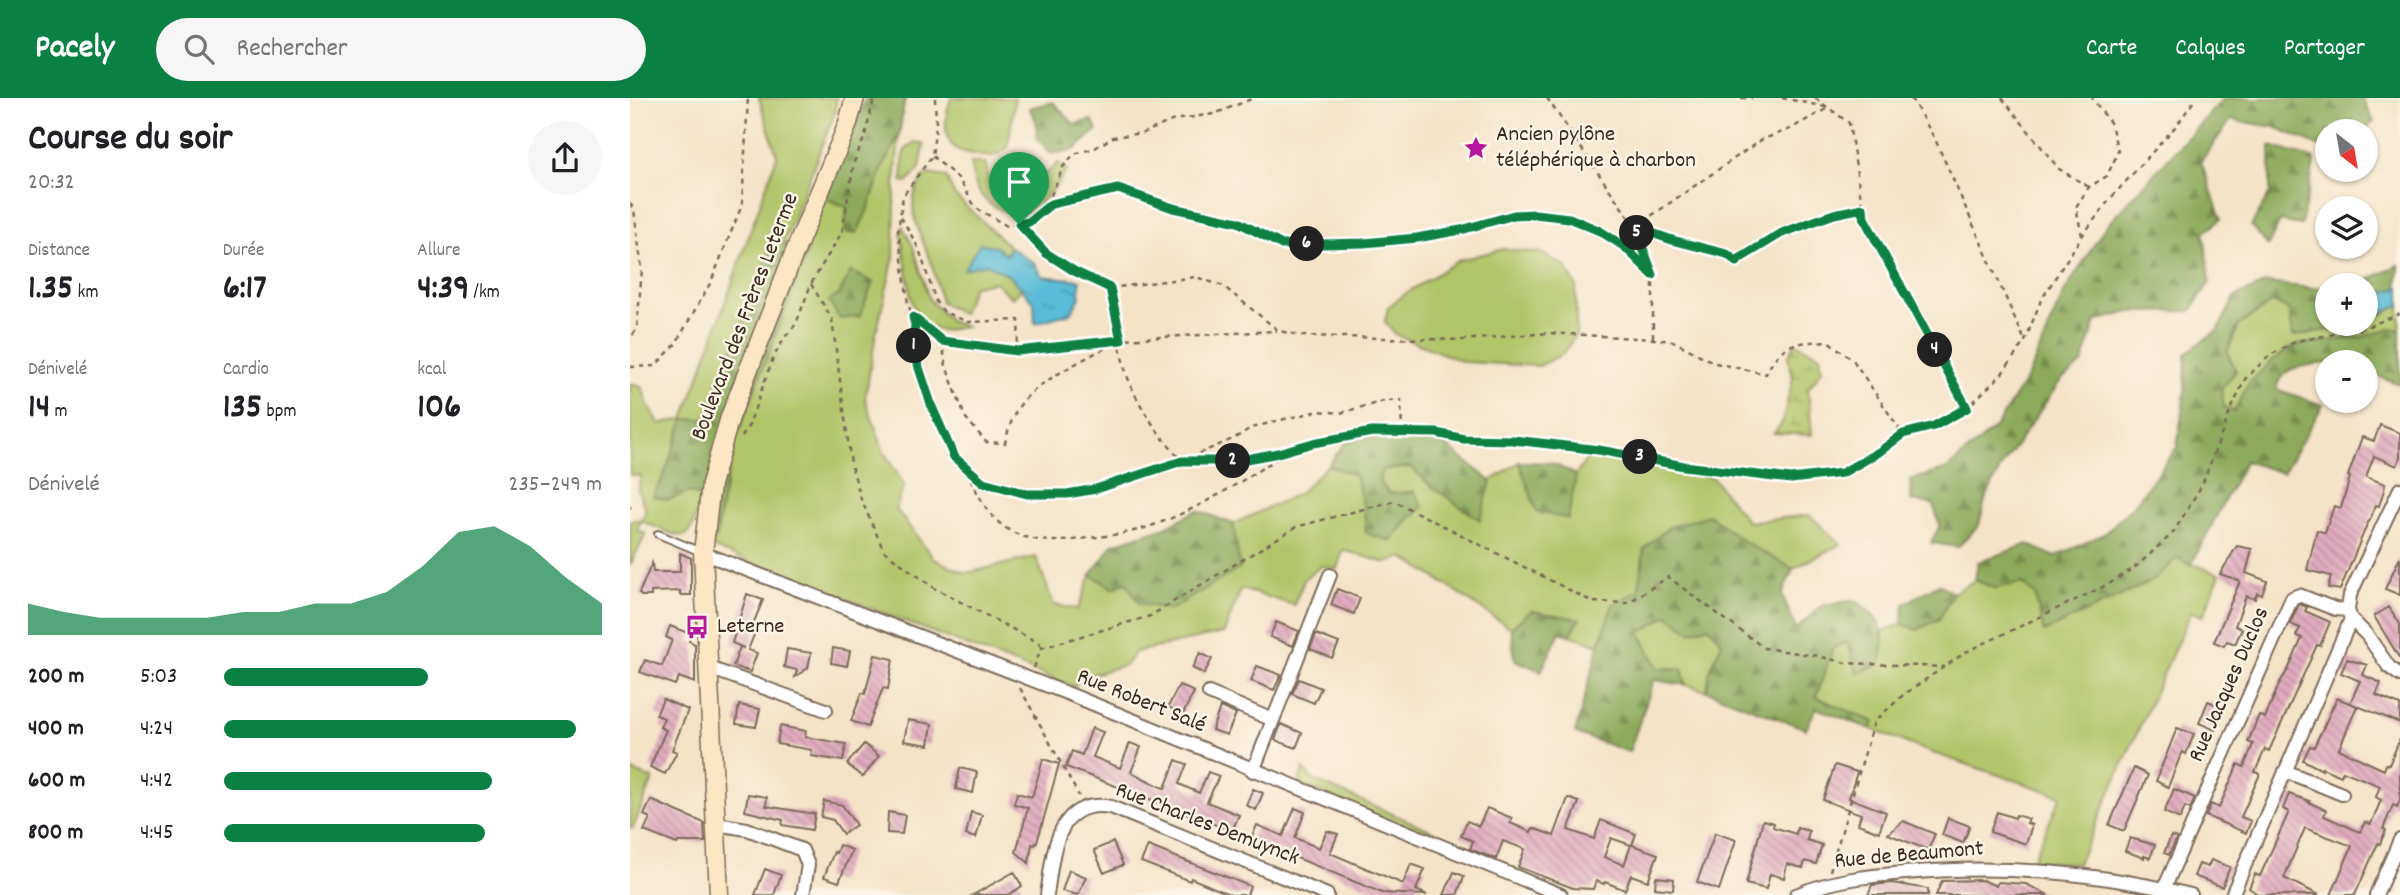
<!DOCTYPE html>
<html lang="fr">
<meta charset="utf-8">
<style>
:root{--surface:#fff;--page:#f6f6f6;--text:#202124;--muted:#757577;--accent:#0b8043}
body{margin:0;font-family:Dekko,sans-serif;background:var(--page);color:var(--text);height:100vh;display:flex;flex-direction:column;font-size:26px;white-space:nowrap}
*{box-sizing:border-box;margin:0}
p{font-size:23px;color:var(--muted)}
.icon{flex:none;width:38px;height:38px;fill:none;stroke:currentColor;stroke-width:2;stroke-linecap:round;stroke-linejoin:round}
.map{position:relative;flex:1;overflow:hidden}
.drawer{display:flex;flex-direction:column;background:var(--surface);width:630px}
.drawer>*{flex:none}
.needle{width:46px;rotate:149deg}
.tools{position:absolute;left:1685px;top:21px;display:grid;gap:14px}
.tools a{display:grid;place-items:center;width:63px;height:63px;border-radius:50%;background:var(--surface);box-shadow:0 2px 5px #0004;font-size:35px}
.pin{position:absolute;display:grid;place-items:center;width:60px;height:60px;color:#fff;margin:-72px -30px;border-radius:50% 50% 50% 0;rotate:-45deg;box-shadow:0 0 7px #0007}
.pin .icon{rotate:45deg}
.km{position:absolute;width:35px;height:35px;margin:-18px;border-radius:50%;background:#222;color:#fff;font-size:19px;line-height:35px;text-align:center}
.round{display:grid;place-items:center;flex:none;width:74px;height:74px;border-radius:37px;background:var(--page)}
.headline{display:flex;align-items:center;justify-content:space-between;height:119px;padding:0 28px}
h1{font-size:38px;font-weight:700;line-height:52px}
.stats{display:grid;grid-template-columns:repeat(3,1fr);gap:10px;height:119px;padding:7px 28px}
.stats div{display:grid;align-content:center}
.stats b{font-size:35px;font-weight:700}
.stats small{font-size:19px;font-weight:400}
.stats p{font-size:19px}
.chart{height:196px;padding:14px 28px}
.chart p{display:flex;justify-content:space-between}
.chart svg{width:100%;height:126px;margin-top:7px;fill:var(--accent);opacity:.7}
ul{padding:0 28px;list-style:none;font-size:23px}
li{display:grid;grid-template-columns:112px 84px 1fr;align-items:center;height:52px}
li i{height:18px;border-radius:9px;background:var(--accent)}
header{display:flex;align-items:center;gap:42px;box-sizing:border-box;height:98px;padding:0 35px;background:var(--accent);color:#fff}
header strong{font-size:33px}
nav{display:flex;gap:38px;margin-inline-start:auto;font-size:24px}
.search{width:490px;height:63px;background:var(--page);display:flex;align-items:center;gap:18px;box-sizing:border-box;padding:0 24px;border-radius:38px;color:var(--muted);font-size:26px}
main{display:flex;flex:1;min-height:0}
.map>svg:first-child{display:block}
.green{fill:#b0c468;stroke:#767743;stroke-width:2}
.forest{fill:url(#forest-firs);stroke:#646a3d;stroke-width:2}
.wetland{fill:url(#wetland-marsh);stroke:#767743;stroke-width:2}
.water{fill:url(#water-ripples);stroke:#4a737b;stroke-width:2}
.building{fill:url(#building-back-hatch);fill-rule:evenodd}
.lines{fill:none;stroke-linecap:round;stroke-linejoin:round}
.lane-casing{stroke:#7c6b5a;stroke-width:10}
.street-casing{stroke:#7c6b5a;stroke-width:16}
.secondary-casing{stroke:#7c6b5a;stroke-width:21}
.path{stroke:#7c6b5a;stroke-width:2.5;stroke-dasharray:5 5;stroke-linecap:butt}
.lane{stroke:#fff;stroke-width:6}
.street{stroke:#fff;stroke-width:12}
.secondary{stroke:#fce6c4;stroke-width:18}
.route-casing{stroke:#fff;stroke-width:14}
.route{stroke:#0b8043;stroke-width:9}
.labels{text-anchor:middle;dominant-baseline:central;stroke-width:5;stroke-linejoin:round;paint-order:stroke}
.poi-label{font-size:23px;fill:#3b2a1e;stroke:#fcf5e5;text-anchor:start}
.street-label{font-size:23px;fill:#3b2a1e;stroke:#fcf5e5}
</style>
<header>
<strong>Pacely</strong>
<div class="search"><svg class="icon" aria-label="search" viewBox="0 0 24 24"><circle cx="10" cy="10" r="6"/><path d="M15 15l6 6"/></svg>Rechercher</div>
<nav><a>Carte</a><a>Calques</a><a>Partager</a></nav>
</header>
<main>
<section class="drawer">
<div class="headline"><div><h1>Course du soir</h1><p>20:32</p></div><a class="round"><svg class="icon" aria-label="share" viewBox="0 0 24 24"><path d="M12 15V3M7 8l5-5 5 5M5 13v7h14v-7"/></svg></a></div>
<div class="stats">
<div><p>Distance</p><b>1.35<small> km</small></b></div>
<div><p>Durée</p><b>6:17</b></div>
<div><p>Allure</p><b>4:39<small> /km</small></b></div>
</div>
<div class="stats">
<div><p>Dénivelé</p><b>14<small> m</small></b></div>
<div><p>Cardio</p><b>135<small> bpm</small></b></div>
<div><p>kcal</p><b>106</b></div>
</div>
<div class="chart"><p><span>Dénivelé</span>235–249 m</p>
<svg viewBox="0 0 160 44" preserveAspectRatio="none"><path d="M0 44V33L10 36L20 38L30 38L40 38L50 38L60 36L70 36L80 33L90 33L100 29L110 20L120 8L130 6L140 13L150 24L160 33V44z"/></svg>
</div>
<ul>
<li><b>200 m</b>5:03<i style="width:54%"></i></li>
<li><b>400 m</b>4:24<i style="width:93%"></i></li>
<li><b>600 m</b>4:42<i style="width:71%"></i></li>
<li><b>800 m</b>4:45<i style="width:69%"></i></li>
</ul>
</section>
<div class="map">
<svg width="1770" height="797" viewBox="0 0 1770 797">
<defs>
<pattern id="forest-firs" width="22" height="20" patternUnits="userSpaceOnUse" patternTransform="scale(1.75)"><rect width="22" height="20" fill="#8caa5c"/><path d="M5 1l3.5 6h-7zM16 11l3.5 6h-7z" fill="#748b4b"/></pattern>
<pattern id="wetland-marsh" width="20" height="14" patternUnits="userSpaceOnUse" patternTransform="scale(1.75)"><rect width="20" height="14" fill="#b0c468"/><path d="M1 5h8M5 5V1M11 12h8M15 12V8" fill="none" stroke="#909f55"/></pattern>
<pattern id="water-ripples" width="26" height="14" patternUnits="userSpaceOnUse" patternTransform="scale(1.75)"><rect width="26" height="14" fill="#59bcd8"/><path d="M2 4q2-2 4 0t4 0M15 11q2-2 4 0t4 0" fill="none" stroke="#4b99af"/></pattern>
<pattern id="building-back-hatch" width="6" height="6" patternUnits="userSpaceOnUse" patternTransform="scale(1.75)"><rect width="6" height="6" fill="#e1acc0"/><path d="M-1 5l2 2M0 0l6 6M5-1l2 2" fill="none" stroke="#b88c9b"/></pattern>
</defs>
<rect width="100%" height="100%" fill="#fcf5e5"/>
<filter id="ink" filterUnits="userSpaceOnUse"><feTurbulence type="fractalNoise" baseFrequency=".0143" numOctaves="2"/><feDisplacementMap in="SourceGraphic" scale="14" xChannelSelector="R" yChannelSelector="G"/><feConvolveMatrix kernelMatrix="1 2 1 2 8 2 1 2 1" color-interpolation-filters="sRGB"/></filter>
<filter id="wash" filterUnits="userSpaceOnUse"><feTurbulence type="fractalNoise" baseFrequency=".00686" numOctaves="4" result="noise"/><feDisplacementMap in="SourceGraphic" scale="28" xChannelSelector="R" yChannelSelector="G"/><feGaussianBlur stdDeviation="1.57" result="paint"/><feColorMatrix in="noise" values="0 0 0 0 0 0 0 0 0 0 0 0 0 0 0 0 0 1.4 0 .05"/><feComposite in="paint" operator="in"/></filter>
<g filter="url(#wash)">
<rect width="100%" height="100%" fill="#f5e3c8"/>
<path class="green" d="M129,0H207L204,17L154,145L146,144L135,164L76,322L33,380L24,398L38,402L59,394L70,398C60,452 56,441 11,423L7,432L16,436L0,467V423L12,421L16,412L8,393L11,378L0,377V286L12,289L18,307L30,326L54,321L147,58Z
M321,0H385L378,49C366,60 359,60 343,56C339,55 331,54 327,51C310,40 316,16 321,0Z
M269,37L265,87L264,159L246,236L235,301L254,354L274,387L266,411L304,461L336,475L406,459L424,507L448,511L461,477L483,490L496,484L610,470L603,426L670,395L698,367L725,377L734,408L736,435L761,443L779,421L749,384L751,372L781,369L801,388L850,422L861,383L889,364L897,384L938,420L946,377L958,359L1082,379L1118,424L1179,417L1211,446L1163,471L1113,443L1079,417L1014,451L1009,492L983,507L969,547L940,537L949,522L901,513L881,530C844,508 810,480 772,459L756,465L713,452L707,471L692,468L675,480L664,507L611,491L594,535L505,554L496,567L449,580L445,589L86,451L79,442L86,441L91,407L105,343L178,152L174,150L195,100L217,109L237,113L253,69Z
M285,44L294,47L290,70L277,85L272,83L274,53Z
M341,64L356,66C358,86 359,90 378,100L398,91L428,65L437,72C419,98 399,129 365,109C347,99 343,84 341,64Z
M297,76L316,79L325,98L380,149L376,157L357,166L380,178L392,191L382,200L365,184L343,188L332,216L311,204C307,190 305,175 300,162C289,131 270,103 297,76Z
M273,129L283,148L299,201L321,224L337,228L312,233L297,228L287,218L281,200L271,135Z
M873,151L911,155L936,169L946,188V237L933,256L909,268L834,264L766,237L755,224L758,209L775,196L829,162Z
M1643,204L1659,212L1663,238L1736,226L1770,207V232L1761,230L1733,239L1666,247L1643,262L1619,285L1604,314L1593,309L1591,292L1606,273L1597,254L1609,227Z
M1547,460L1590,476L1573,518L1561,514L1448,766L1402,763L1431,698L1297,653L1241,631L1244,624L1186,599L1203,550L1217,544L1253,549V533L1272,526L1287,532L1309,521L1323,495L1345,482L1364,490L1392,485L1405,497L1414,533L1524,482Z
M1038,517L1061,534L1079,527L1092,545L1080,572L1077,593L1056,587L1052,571L1028,570L1010,535Z
M673,671L683,682L814,738L811,744L669,686Z
M0,672L23,681L3,730H0Z"/>
<path class="forest" d="M236,0H275L269,37L253,69L237,113L227,135H215L217,109L195,100Z
M1594,0H1732L1744,24L1731,33H1698L1697,52L1645,29L1601,22L1571,63L1591,121L1574,135L1580,184L1561,213L1500,214L1466,223L1452,266L1431,282L1370,371L1355,402L1349,427L1328,449L1301,445L1310,427L1303,406L1281,403L1280,382L1317,371L1365,330L1399,276L1434,195L1475,129Z
M423,4L444,26L462,22L467,32L444,52L421,56L407,40L406,22L399,10Z
M1640,48L1685,61L1671,127L1650,123L1638,148L1621,128L1640,95Z
M147,144L178,151L105,343L91,407L86,441L79,442L84,404L59,394L38,402L23,398L33,380L54,321H76L135,163Z
M1769,167L1767,192L1746,211L1755,214L1736,224V187H1727Z
M220,174L243,184L230,218L210,221L199,203L209,197Z
M1636,185L1681,190L1697,189L1698,226H1732L1663,238L1659,212L1643,204L1609,227L1597,254L1606,273L1591,292L1594,309L1604,314L1619,285L1643,262L1666,247L1733,239L1761,230L1770,232V286L1736,274V264C1717,264 1675,264 1658,273C1651,277 1648,284 1646,291L1693,307L1653,375L1615,363L1561,467L1547,460L1524,482L1414,534L1405,497L1393,485L1365,490L1345,482L1348,464L1398,446L1425,459L1474,436L1504,407L1547,349L1555,294L1556,255L1588,232L1605,199Z
M741,339L806,340L861,383L850,422L801,388L781,369L752,372L749,384L760,396L784,393L793,409L779,421L761,443L736,435L734,408L725,377L698,367L716,344Z
M889,364L922,365L946,377L938,421L907,414Z
M567,412L603,426L610,470L540,512L509,505L496,484L483,490L461,477L483,446L536,429Z
M1079,417L1113,443L1163,471L1152,497L1166,531L1193,507L1226,502C1254,526 1257,530 1250,567L1227,575L1217,544L1203,550L1186,599L1244,624L1241,631L1186,610L1176,631L1077,593L1080,572L1092,545L1079,528L1061,534L1038,517L1010,535L1028,570L1052,571L1056,587L1024,582L999,654L945,635L969,547L983,507L1009,492L1014,451L1039,429Z
M1309,486L1323,495L1309,521L1287,532L1272,526L1274,506Z
M901,513L950,521L940,537L930,534L911,573L885,562L881,530Z"/>
<path class="wetland" d="M1165,245L1190,257L1192,272L1178,291L1182,337L1144,335L1152,325L1163,280L1158,259Z"/>
<path class="water" d="M350,145L368,150L376,157L380,149L405,166L412,178L450,182V199L441,215L405,225L404,204L380,178L357,166L334,171Z
M1770,189V207L1755,214L1746,211L1743,198Z"/>
<g id="blocks">
<path class="building" d="M1750,327L1770,335V359L1767,368L1744,358L1736,379L1755,386L1754,392L1749,408L1746,407L1739,424H1738L1710,492L1698,490L1701,478L1677,472L1687,432L1695,435L1704,408L1711,410L1720,379L1718,378L1732,339L1744,343Z
M1607,448L1622,451L1616,475L1637,483L1632,497L1627,495L1625,501L1616,498L1605,528L1612,531L1605,546L1597,543L1594,548L1584,544L1610,483L1590,476Z
M50,455L61,460V497H50V493L21,494V498H11L9,495L22,465L23,474H50Z
M1770,459V497L1755,491Z
M707,491L730,500L724,516L701,507Z
M117,496L133,502L121,531L126,532L118,552L127,555L120,574L103,568L110,549L114,550L102,545Z
M1669,506L1677,509L1675,513L1700,524L1690,548L1687,547L1639,653L1635,651L1625,674L1630,676L1611,719L1621,723L1616,735L1576,718L1581,706L1589,710L1608,666L1614,669L1623,646L1618,644L1629,617L1635,620L1650,584L1658,572L1672,540L1666,538L1670,530L1660,526Z
M1759,509L1770,526V561L1744,518Z
M646,524L669,533L663,548L640,539Z
M40,528L61,536L59,543L65,546V585L49,579L45,587L10,574L15,562L32,568L42,542L36,539Z
M686,536L709,545L702,560L680,551Z
M203,550L220,553L217,568L201,565Z
M157,551L181,555L178,570L165,579L167,572L154,569Z
M570,555L582,561L574,576L562,570Z
M245,557L263,561L258,591L253,590L238,629L221,623L232,595L235,596Z
M1717,561L1737,567L1733,577L1751,585L1746,597L1770,607V625L1720,605L1730,583L1711,575Z
M627,568L651,577L644,592L621,583Z
M669,581L691,590L684,605L662,596Z
M549,587L564,594L553,616L538,609Z
M1707,600L1727,608L1709,651L1754,672L1756,666L1759,667L1770,641V703L1767,709L1763,707L1753,731L1756,732L1750,746L1748,745L1725,797H1701L1722,748L1675,730L1654,780L1689,797H1629L1619,790L1625,776L1630,778L1659,714L1653,711L1659,696L1679,703L1678,704L1696,712L1694,718L1730,734L1735,724L1741,726L1751,702L1746,699L1750,688L1713,673L1711,678L1692,670V672L1673,662L1680,648L1684,649Z
M33,601L58,612L42,652L47,654L35,676L20,669L36,632L30,629L34,620L26,617Z
M1578,603L1594,610L1585,632L1569,625Z
M109,607L130,611L126,629L106,626Z
M590,609L606,616L597,637L582,632Z
M278,622L302,626L299,647L274,643Z
M651,626L672,635L666,650L645,642Z
M150,628L176,633L175,639L216,646L213,663L181,658L182,652L147,646Z
M462,630L473,634L463,659L490,670L500,645L511,649L501,674L531,689L535,690L546,662L557,666L549,686L569,695L578,674L589,678L577,704L609,717L602,733L436,669L442,653L452,657Z
M1547,630L1564,636L1556,656L1553,654L1550,659L1538,689L1526,683Z
M234,646L249,658L233,679L217,666Z
M413,661L429,666L408,741L405,747L402,746L399,765L386,754L398,710L384,706L387,695L402,699Z
M1205,667L1227,674L1219,700L1256,714L1249,734L1228,726L1231,716L1193,702Z
M330,670L347,674L343,695L326,691Z
M1504,670L1518,677L1494,733L1479,727Z
M623,691L633,695L626,712L616,707Z
M1544,691L1565,700L1560,711L1555,709L1550,721L1534,714Z
M118,696L137,699L136,708L185,716L182,732L152,727L153,722L115,713Z
M938,700L949,704L938,732L964,741L971,722L1006,736L1002,747L1028,756L1018,783L1001,777L995,792L975,784L974,786L966,783L963,791L943,790L888,769L895,751L873,743L866,761L840,751L843,743L831,738L837,723L849,728L857,710L882,720L880,725L901,734L903,730L924,738ZM981,740L1001,747L994,767L974,759Z
M21,702L74,725L75,744H48L47,746L14,733L20,720L14,717Z
M194,703L212,707L226,727L213,736L203,722L191,719Z
M665,710L675,714L665,740L689,750L697,733L708,736L700,755L773,786L781,766L795,771L786,792L797,797L752,795L621,741L627,727L653,738Z
M258,714L275,717L272,736L257,735Z
M341,714L352,717L346,740L336,737Z
M1367,714L1385,720L1386,717L1399,721L1397,725L1402,727L1396,746L1360,734Z
M1318,720L1340,728L1333,745L1312,737Z
M1133,722L1144,725L1143,729L1166,736L1167,730L1179,733L1177,742L1192,747L1186,766L1175,763L1173,770L1157,766L1154,780L1140,776L1136,791L1116,786Z
M1273,723L1305,736L1298,752L1258,736Z
M1085,735L1106,742L1089,792L1067,784Z
M1541,738L1547,740L1539,757L1534,755Z
M1500,740L1525,747L1520,760L1514,758V760L1495,753Z
M483,744L493,767L474,775L464,752Z
M209,747L222,752L209,784L194,779L204,754L206,755Z
M518,748L620,788L617,797H601L561,780L560,783L511,764Z
M1581,762L1600,769L1592,789L1564,778L1569,766L1578,769Z
M135,771L151,777L144,797H125Z
M439,772L456,779L448,797L432,793Z
M384,774L392,788L378,797H343Z
M824,774L834,778L827,797H814Z
M1026,779L1044,781L1043,792L1025,790Z
M1352,782L1366,788L1368,784L1396,786L1418,797H1306L1312,783Z
M1262,785L1298,791V797H1238L1242,787Z"/>
</g>
</g>
<g filter="url(#ink)">
<use href="#blocks" fill-opacity="0" stroke="#7c6b5a" stroke-width="2"/>
<g class="lines">
<g class="lane-casing">
<path id="lane" d="M28,436L71,454"/>
</g>
<g class="street-casing">
<path id="street" d="M73,455L439,596L931,797
M1721,521L1737,537L1759,569L1770,577
M79,570L196,612
M579,595L643,622
M623,673L700,477
M1655,673L1712,696
M86,726L117,731L172,752L178,767L173,797
M1534,791L1662,500L1669,497L1705,511L1718,512L1720,497L1770,391
M417,797C423,758 425,699 481,709L697,797
M1166,797C1201,782 1237,778 1275,775C1370,766 1468,775 1561,797
M1602,797L1721,521L1718,512
M1746,797L1770,742"/>
</g>
<g class="secondary-casing">
<path id="secondary" d="M89,797L73,455L81,386L100,319L161,163L217,28L225,0"/>
</g>
<path class="path" d="M305,0L306,27L302,58L273,98L268,132L278,206L286,227L283,246L302,309L324,359L353,384L397,396H437L465,391L552,363H606L648,355L683,345L742,334L807,335L834,341L883,342L919,346L969,352L1054,368L1161,381L1212,375L1249,354L1273,336L1304,328L1337,310L1371,277L1395,243L1411,202L1452,138L1480,101L1547,27L1566,0
M917,0L1005,129L1021,174
M1111,0H1122
M1152,0L1196,9
M1185,0L1219,25L1234,120L1337,310
M1281,0L1305,41L1395,243
M1372,0L1429,71L1459,89
M302,58L328,80L346,110L377,128L399,124L421,106L488,91L543,110L608,124L652,147L734,145L787,140L831,133L884,117L905,116L939,120L970,133L995,149L1023,177V241
M0,105L4,112L12,171L7,230L0,242
M417,107L433,69L444,56L465,50L483,39L513,35L544,22L584,16L624,0
M271,119L289,151L306,204L314,214L338,224L389,222L387,253
M1005,129L1042,142L1098,156L1107,165L1109,161L1152,135L1204,116L1233,110
M1005,129L1131,42L1160,31L1198,10
M1452,138L1446,109L1459,89L1477,78L1488,54L1481,26L1462,0
M408,146L389,126L416,155L444,173L480,190L566,179L593,188L649,233L674,238L832,242L919,235L1023,241L1043,243L1085,265L1136,276C1152,243 1164,245 1198,243L1223,262L1272,335
M181,186L202,221L221,366L231,401L254,453L304,490L409,545L411,550
M480,190C486,217 488,245 495,271C504,303 530,339 552,363L605,340L619,331L642,324L689,313L710,315L754,303L771,302L772,335
M285,221L312,243L387,253L490,241L647,233
M312,243L316,268L335,319L356,344L375,345C379,329 383,314 395,301C414,280 461,258 488,243
M0,269L25,268L45,247L81,184L112,107L118,0
M112,339L119,327L143,260L155,239L166,226L181,186L212,134L224,64L235,38L244,0
M337,372C346,394 358,420 379,432C403,446 432,444 458,440C479,438 501,435 521,428C570,411 614,382 657,354
M0,409L1,410
M411,550L520,518L666,429L764,403L963,504L998,505L1038,479L1134,550L1188,558L1216,565L1315,569
M404,570L411,550
M390,590L449,698
M1200,773L1244,624L1273,597L1336,554L1479,486L1508,467L1543,435L1572,387L1600,314L1615,281L1640,257L1667,243L1731,231L1770,216"/>
<use href="#lane" class="lane"/>
<use href="#street" class="street"/>
<use href="#secondary" class="secondary"/>
</g>
</g>
<g class="lines" filter="url(#ink)">
<g class="route-casing">
<path id="route" d="M488,91L543,110L608,124L652,147L734,145L787,140L831,132L884,117L905,116L939,120L970,133L995,149L1023,177L1005,129L1042,142L1097,156L1107,164L1109,161L1152,135L1204,116L1233,110L1234,120L1337,310L1304,328L1273,336L1249,354L1212,375L1161,381L1054,368L969,352L919,346L883,342L834,341L807,335L742,334L683,345L648,355L606,363H552L466,391L437,396H397L353,384L324,359L302,309L289,270L283,246L285,227L283,219L312,243L387,253L491,242L480,190L444,173L416,155L389,126L399,124L421,106Z"/>
</g>
<use href="#route" class="route"/>
</g>
<defs>
<g id="sight-bare" transform="scale(1.89)"><path d="M0-6L1.8-2.2L6-1.7L2.9 1.2L3.7 5.4L0 3.3L-3.7 5.4L-2.9 1.2L-6-1.7L-1.8-2.2Z" fill="#b5179e" stroke="#fcf5e5" stroke-width="2.5" paint-order="stroke"/></g>
<g id="bus-bare" transform="scale(1.89)"><path d="M-5-6H5V4H4V6H2V4H-2V6H-4V4H-5ZM-3.5-4V0h7V-4ZM-3.5 1.2v1.5H-2V1.2ZM2 1.2v1.5H3.5V1.2Z" fill="#b5179e" stroke="#fcf5e5" stroke-width="2.5" paint-order="stroke"/></g>
</defs>
<g fill-rule="evenodd">
<use href="#sight-bare" x="846" y="50"/>
<use href="#bus-bare" x="67" y="529"/>
</g>
<g class="labels">
<g class="poi-label">
<text x="866" y="37">Ancien pylône<tspan x="866" dy="26">téléphérique à charbon</tspan></text>
<text x="87" y="529">Leterne</text>
</g>
<g class="street-label">
<text transform="translate(116 219) rotate(-69)">Boulevard des Frères Leterme</text>
<text transform="translate(1600 587) rotate(-66)">Rue Jacques Duclos</text>
<text transform="translate(511 604) rotate(22)">Rue Robert Salé</text>
<text transform="translate(577 727) rotate(21)">Rue Charles Demuynck</text>
<text transform="translate(1279 758) rotate(-5)">Rue de Beaumont</text>
</g>
</g>
</svg>
<div class="tools">
<a><svg class="needle" viewBox="-14 -14 28 28"><path d="M0-13l5 13h-10z" fill="#e53935"/><path d="M0 13l5-13h-10z" fill="#757577"/></svg></a>
<a><svg class="icon" aria-label="layers" viewBox="0 0 24 24"><path d="M12 4l9 5-9 5-9-5zM3 14l9 5 9-5"/></svg></a>
<a>+</a>
<a>−</a>
</div>
<div class="pin" style="left:389px;top:126px;background:#1e9e55"><svg class="icon" aria-label="arrive" viewBox="0 0 24 24"><path d="M6 21V4h12l-3 4 3 4H6"/></svg></div>
<b class="km" style="left:284px;top:248px">1</b>
<b class="km" style="left:603px;top:363px">2</b>
<b class="km" style="left:1010px;top:359px">3</b>
<b class="km" style="left:1305px;top:252px">4</b>
<b class="km" style="left:1007px;top:135px">5</b>
<b class="km" style="left:677px;top:146px">6</b>
</div>
</main>
